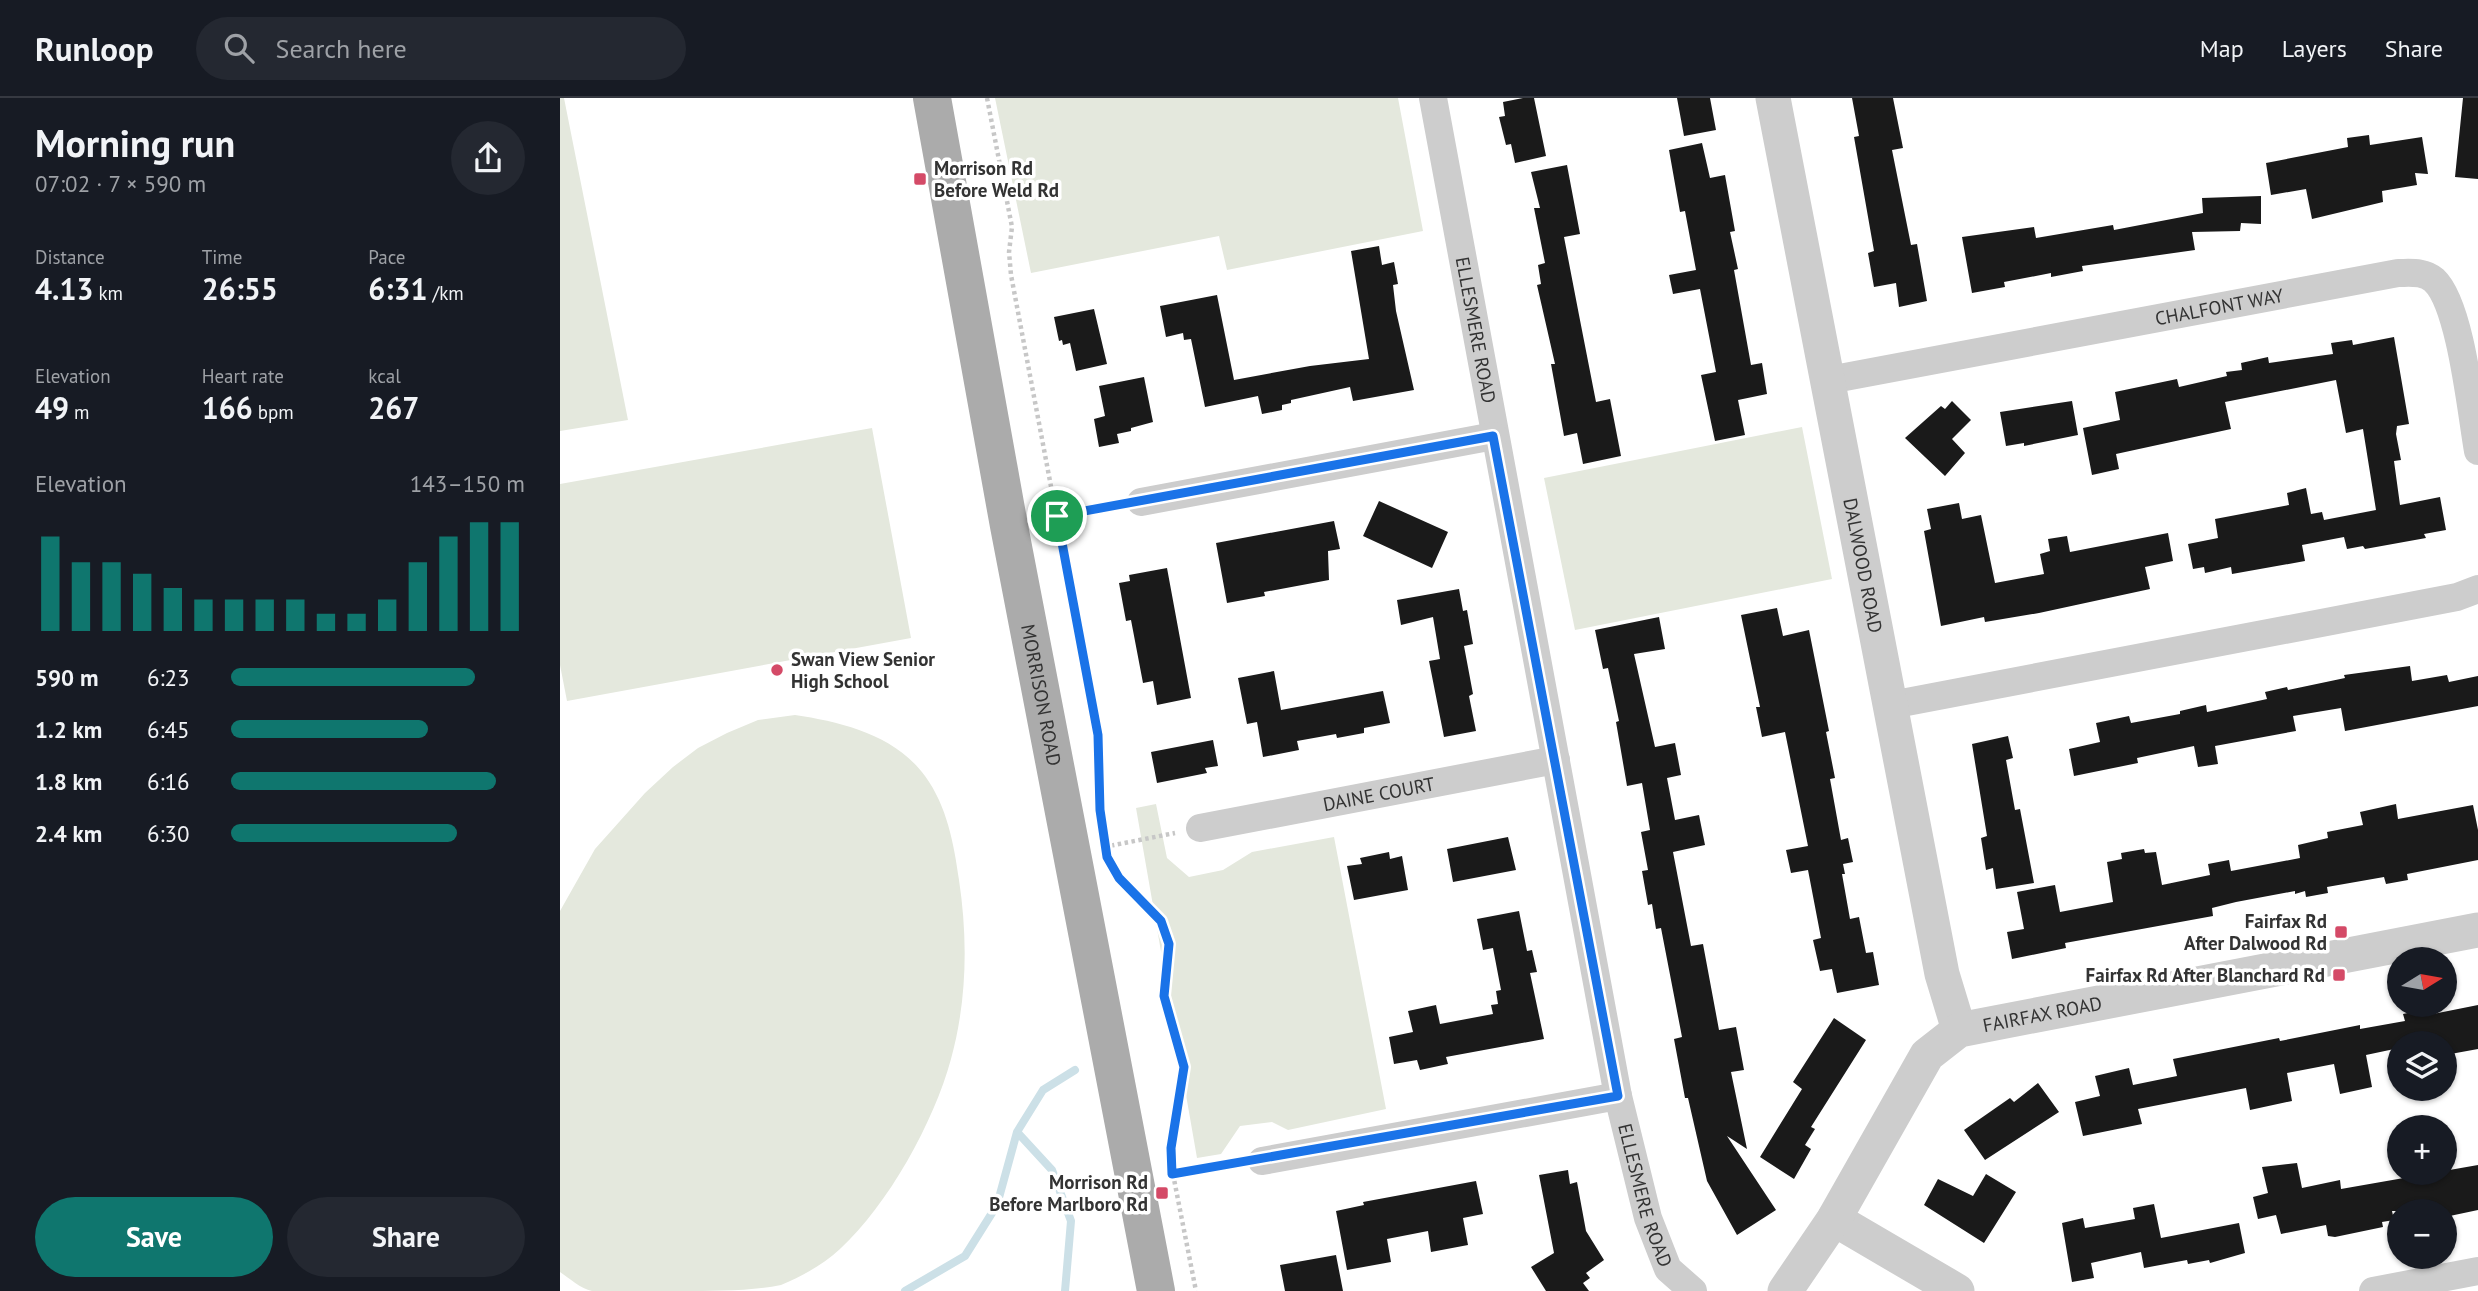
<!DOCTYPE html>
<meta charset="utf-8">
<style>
:root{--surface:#171b24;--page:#242831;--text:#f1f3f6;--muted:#9ea1a6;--line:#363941;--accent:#0f766e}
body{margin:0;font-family:"PT Sans",sans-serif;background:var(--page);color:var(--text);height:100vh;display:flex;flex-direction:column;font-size:26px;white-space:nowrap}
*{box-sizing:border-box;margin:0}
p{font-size:23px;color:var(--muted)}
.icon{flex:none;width:38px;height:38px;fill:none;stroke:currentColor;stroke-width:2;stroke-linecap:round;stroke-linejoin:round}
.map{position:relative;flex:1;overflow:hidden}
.side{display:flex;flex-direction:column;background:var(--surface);width:560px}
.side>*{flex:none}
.needle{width:46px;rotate:79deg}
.controls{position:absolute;left:1827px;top:849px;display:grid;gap:14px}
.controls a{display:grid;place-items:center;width:70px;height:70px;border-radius:50%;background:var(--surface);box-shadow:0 2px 5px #0004;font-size:35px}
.pin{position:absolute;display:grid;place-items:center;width:60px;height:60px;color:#fff;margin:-30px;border:4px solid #fff;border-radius:50%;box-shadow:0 2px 7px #0007}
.round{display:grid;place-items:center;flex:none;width:74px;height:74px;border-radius:37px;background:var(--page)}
.head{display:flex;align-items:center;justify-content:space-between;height:119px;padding:0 35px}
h1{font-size:38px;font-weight:800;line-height:52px}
.stats{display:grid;grid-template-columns:repeat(3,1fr);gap:10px;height:119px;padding:7px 35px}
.stats div{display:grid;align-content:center}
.stats b{font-size:30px;font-weight:800}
.stats small{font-size:19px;font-weight:400}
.stats p{font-size:19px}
.chart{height:196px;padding:14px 35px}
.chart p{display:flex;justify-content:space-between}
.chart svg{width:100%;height:126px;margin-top:7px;stroke:var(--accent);stroke-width:6}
.button{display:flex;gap:14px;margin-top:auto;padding:14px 35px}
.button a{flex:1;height:80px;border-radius:42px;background:var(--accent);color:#fff;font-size:28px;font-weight:800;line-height:80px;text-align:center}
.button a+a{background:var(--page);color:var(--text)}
ul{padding:0 35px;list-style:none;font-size:23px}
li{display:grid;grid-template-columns:112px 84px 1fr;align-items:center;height:52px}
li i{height:18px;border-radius:9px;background:var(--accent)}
header{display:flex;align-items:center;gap:42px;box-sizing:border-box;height:98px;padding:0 35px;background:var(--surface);border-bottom:2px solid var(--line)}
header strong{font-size:33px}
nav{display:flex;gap:38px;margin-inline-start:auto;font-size:24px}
.search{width:490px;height:63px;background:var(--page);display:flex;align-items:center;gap:18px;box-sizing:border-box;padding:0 24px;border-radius:38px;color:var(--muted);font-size:26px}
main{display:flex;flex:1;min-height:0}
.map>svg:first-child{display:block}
.green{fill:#e4e8dd}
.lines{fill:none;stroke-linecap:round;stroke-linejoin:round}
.stream{stroke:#cce0e7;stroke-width:8}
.building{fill:#1a1a1a}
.path{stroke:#c7c7c7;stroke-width:4.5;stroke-dasharray:3.5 3.5;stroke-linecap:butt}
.minor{stroke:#cdcdcd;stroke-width:28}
.tertiary{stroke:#cdcdcd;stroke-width:35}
.primary{stroke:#ababab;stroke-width:38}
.route-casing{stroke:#fff;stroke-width:14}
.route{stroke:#1a73e8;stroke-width:9}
.poi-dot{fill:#d44a67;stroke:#fff;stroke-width:2.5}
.labels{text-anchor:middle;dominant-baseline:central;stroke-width:7;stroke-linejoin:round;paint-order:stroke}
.poi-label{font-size:19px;font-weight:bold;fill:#333;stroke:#fff;text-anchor:end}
.street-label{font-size:19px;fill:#333;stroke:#fff}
</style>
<header>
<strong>Runloop</strong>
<div class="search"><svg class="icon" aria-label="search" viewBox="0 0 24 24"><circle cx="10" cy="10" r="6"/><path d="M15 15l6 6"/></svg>Search here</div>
<nav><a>Map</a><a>Layers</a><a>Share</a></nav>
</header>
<main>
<section class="side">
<div class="head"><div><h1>Morning run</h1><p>07:02 · 7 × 590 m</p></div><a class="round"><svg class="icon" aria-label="share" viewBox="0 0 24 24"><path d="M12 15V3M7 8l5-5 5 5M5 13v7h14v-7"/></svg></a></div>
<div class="stats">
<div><p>Distance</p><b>4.13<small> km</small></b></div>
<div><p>Time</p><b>26:55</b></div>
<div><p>Pace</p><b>6:31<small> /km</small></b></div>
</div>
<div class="stats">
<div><p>Elevation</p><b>49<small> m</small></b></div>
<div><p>Heart rate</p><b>166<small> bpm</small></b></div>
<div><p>kcal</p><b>267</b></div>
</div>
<div class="chart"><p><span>Elevation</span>143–150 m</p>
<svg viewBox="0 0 160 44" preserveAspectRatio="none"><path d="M5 44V11M15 44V20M25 44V20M35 44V24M45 44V29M55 44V33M65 44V33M75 44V33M85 44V33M95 44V38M105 44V38M115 44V33M125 44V20M135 44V11M145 44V6M155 44V6"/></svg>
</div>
<ul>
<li><b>590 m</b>6:23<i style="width:83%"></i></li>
<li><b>1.2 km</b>6:45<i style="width:67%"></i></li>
<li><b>1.8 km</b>6:16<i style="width:90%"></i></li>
<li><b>2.4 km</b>6:30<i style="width:77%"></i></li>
</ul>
<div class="button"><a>Save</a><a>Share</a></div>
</section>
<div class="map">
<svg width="1918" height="1193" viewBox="0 0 1918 1193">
<rect width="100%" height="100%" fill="#fff"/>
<path class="green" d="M0,0H4L68,322L0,333Z
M435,0H838L863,133L667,172L659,138L471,175Z
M1242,329L1272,481L1015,532L984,380Z
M312,330L351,540L7,603L0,567V386Z
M235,617C282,624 335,637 365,678C387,708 394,746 399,782C408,841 407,903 391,961C374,1024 328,1107 280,1151C264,1166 241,1179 221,1187C192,1193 153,1193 122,1193C97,1193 54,1193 32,1193C21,1191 9,1180 0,1174V813L35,751L85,695L113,669L138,650L167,635L198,622Z
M596,706L607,760L629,779L663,772L692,754L774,739L826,1011L728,1032L712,1024L680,1028L661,1056L637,1060L576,710Z"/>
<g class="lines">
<path class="stream" d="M345,1193L405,1158L437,1107L457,1034
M505,1193L511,1123L492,1072L457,1034L483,992L515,972"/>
</g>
<path class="building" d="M963,0H974L986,58L955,65L951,46L946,47L939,19L945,18L943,4Z
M1117,0H1150L1156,32L1124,38Z
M1292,0H1333L1343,50L1332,52L1351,147L1357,146L1367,203L1339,209L1336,185L1314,189L1308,155L1314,153L1294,39L1299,38Z
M1903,0H1918V81L1895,79Z
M1809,37L1810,47L1862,39L1868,76L1855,75L1857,87L1822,93L1823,104L1752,121L1746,91L1711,97L1706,65L1788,49L1787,40Z
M1142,45L1150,80L1165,77L1175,133L1170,134L1178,171L1174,172L1191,267L1202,265L1207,296L1178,302L1185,337L1155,343L1141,277L1156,274L1140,191L1113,196L1109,177L1136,172L1125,113L1120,114L1109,52Z
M1007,67L1020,136L1004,139L1019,217L1036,304L1050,301L1061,358L1023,366L1017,335L1004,338L991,266H995L977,187L981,186L978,167L985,165L974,110H980L971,74Z
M1701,98V126L1681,125L1680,133L1632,134L1635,152L1522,168L1523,173L1491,179V175L1444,184L1445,189L1412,195L1402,139L1474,129L1476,140L1553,127L1554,132L1643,115L1642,100Z
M819,148L822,167L834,164L838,186L833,187L836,213L854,292L793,303L790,289L731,302V305L722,307V312L702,316L698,298L645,309L631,241L624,242L623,235L606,239L600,208L657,197L674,282L750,268L809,261L791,153Z
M534,211L547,266L516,273L510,245L503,247L502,242L499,243L494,219Z
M1834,239L1849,326L1837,328L1836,336L1841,362L1834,363L1840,407L1880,399L1886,432L1864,436L1866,440L1805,451L1803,448L1787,451L1784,439L1742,447L1745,463L1672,476L1671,469L1645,475L1644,469L1633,471L1628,446L1658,440L1655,421L1729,407L1727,395L1746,390L1751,416L1762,414L1764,422L1816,412L1803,331L1786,335L1776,282L1665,304L1671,331L1556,356L1559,371L1532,377L1523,330L1560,322L1555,294L1617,281L1619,289L1667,278L1666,274L1682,272L1681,265L1708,259L1709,265L1773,256L1771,245L1792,242L1793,247Z
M584,279L593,324L571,330V333L557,336L559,345L539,349L534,321L545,318L539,288Z
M1392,303L1411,322L1392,341L1405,355L1385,378L1345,340L1381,308L1385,311Z
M1512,303L1518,337L1464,348V345L1446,348L1440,314Z
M819,403L888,434L872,470L803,438Z
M1399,405L1402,421L1421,417L1435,485L1484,476L1480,456L1490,453L1488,441L1507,438L1510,454L1608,435L1613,463L1585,469L1590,491L1479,515L1425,524L1424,519L1381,528L1364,433L1371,431L1367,411Z
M774,423L780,451L768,453L769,482L704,494L705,498L667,505L656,445Z
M607,470L631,600L597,607L593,583L583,585L571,522L566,523L559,485L570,483L569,477Z
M899,491L903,513L907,512L913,546L904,548L913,596L909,598L916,633L884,639L869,563L880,561L873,519L841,527L837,502Z
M1217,510L1223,538L1249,532L1269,633L1266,634L1275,680L1270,681L1281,742L1288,740L1293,764L1283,766L1285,776H1282L1290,821L1299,819L1306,855L1313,854L1319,887L1277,895L1272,871L1260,873L1253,842L1261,840L1248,772L1231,775L1226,752L1248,748L1225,634L1202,639L1196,609H1200L1181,517Z
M1099,519L1105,551L1074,556L1095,649L1115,645L1121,677L1107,680L1115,722L1139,717L1145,747L1113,754L1131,848L1143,846L1159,932L1176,929L1184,972L1171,974L1187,1051L1167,1038L1216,1112L1177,1137L1147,1083L1128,1000H1125L1114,941L1122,939L1101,830L1096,831L1092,806L1088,807L1082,773L1088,772L1081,734L1090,732L1082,685L1067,688L1056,624L1059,623L1048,570L1043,571L1035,532Z
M1850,568L1852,583L1887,577L1889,584L1918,578V608L1785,633L1781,610L1733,618L1736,633L1655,648L1658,666L1638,669L1634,648L1577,660L1578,665L1514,678L1509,651L1540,644L1536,625L1569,618L1571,625L1620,616V613L1646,607L1647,614L1707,601L1705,594L1727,589L1728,592L1785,580L1784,577Z
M714,573L721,612L823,593L830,625L804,630V635L777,640L776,636L737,643L739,652L703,659L697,624L687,626L678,580Z
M1448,638L1453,660L1446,662L1455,712L1460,711L1474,785L1436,791L1433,770L1426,772L1421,740L1427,738L1412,646Z
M653,642L658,668L645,670L647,675L597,685L591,654Z
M1836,706L1838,721L1913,707L1918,732V762L1847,776L1848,782L1826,786L1824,779L1767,789L1768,795L1746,799L1745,793L1735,796V793L1676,804L1652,810L1653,818L1505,845L1506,850L1452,861L1447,834L1464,831L1457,794L1495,787L1500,814L1553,804L1547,764L1562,761L1561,755L1584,751L1585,755L1596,754L1602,787L1650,777L1648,766L1669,762L1671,773L1740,760L1738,747L1768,740L1767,734L1803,727L1800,714Z
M948,739L956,772L893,784L887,751Z
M829,754L830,761L842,758L848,792L794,802L787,768L802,766L800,760Z
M959,813L967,853L972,852L977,874L970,875L984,941L886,959L888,966L860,972L857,962L834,966L829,939L853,934L848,913L876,907L880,926L933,916L931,907L938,906L936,893L941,892L933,850L923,852L917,821Z
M1918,907V951L1885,957V945H1839V950L1806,957L1812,989L1780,996L1774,966L1727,975L1732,1003L1690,1012L1686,990L1578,1011L1582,1026L1523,1038L1515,1004L1540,998L1535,978L1569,970L1573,987L1617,978L1613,961L1719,940L1720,943L1800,927V931L1845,923L1843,916L1872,910L1873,916Z
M1274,920L1306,942L1251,1029L1255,1031L1245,1047L1251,1051L1234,1081L1200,1059L1242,991L1233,984Z
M1478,985L1499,1014L1425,1062L1404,1032L1450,1000L1454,1004Z
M1737,1065L1742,1090L1780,1082L1781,1091L1918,1067V1112L1885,1119V1113H1832L1834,1122L1822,1124L1823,1129L1775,1139L1768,1138L1766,1127L1721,1136L1716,1117L1698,1121L1693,1099L1708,1095L1702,1069Z
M1008,1072L1010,1086L1017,1084L1026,1133L1044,1162L1026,1175L1030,1180L1023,1185L1029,1193H986L971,1169L994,1155L979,1077Z
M1426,1076L1456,1094L1424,1145L1364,1107L1378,1081L1413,1098Z
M916,1083L923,1116L903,1120L908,1147L871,1154L868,1133L827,1141L831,1164L787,1172L776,1113L804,1107L803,1104Z
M1594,1106L1601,1140L1679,1125L1685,1155L1650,1165L1649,1162L1628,1166L1627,1162L1584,1170L1581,1154L1531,1165L1534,1180L1512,1184L1502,1125L1523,1120L1525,1130L1575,1121L1573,1110Z
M776,1157L783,1193H725L720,1167Z"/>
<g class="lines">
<path class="path" d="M427,0L452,129L449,154L451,177L538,637L542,733
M497,418L558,407
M544,749L615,735
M547,759L559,780L592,813L606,833L609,859L604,898L624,969L610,1061L636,1193
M610,1077L677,1065"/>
<g class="minor">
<path id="s1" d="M873,0L1058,998L1088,1120L1108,1171L1133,1193"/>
<path id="s2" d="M1269,282L1838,175C1850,175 1864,173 1874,182C1901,207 1911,314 1918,353"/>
<path d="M581,404L934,338"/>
<path d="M1331,607L1897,499L1918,491"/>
<path id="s3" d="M640,730L996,662"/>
<path d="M702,1063L1058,998"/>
<path d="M1813,1193L1918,1173"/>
</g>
<g class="tertiary">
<path id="s4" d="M1213,0L1382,876L1399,932"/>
<path d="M1274,1121L1397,1193"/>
<path id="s5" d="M1225,1193L1274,1121L1367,957L1399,932L1918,832"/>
</g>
<path class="primary" id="s6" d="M372,0L449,428L596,1193"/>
</g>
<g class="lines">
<g class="route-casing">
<path id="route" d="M933,338L1058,998L612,1076L611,1050L624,969L604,898L609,846L601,823L559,780L547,759L540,712L538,637L497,418Z"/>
</g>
<use href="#route" class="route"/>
</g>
<g class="poi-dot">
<rect x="353" y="74" width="14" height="14" rx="3.5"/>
<circle cx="217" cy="572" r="7"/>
<rect x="1774" y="827" width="14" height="14" rx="3.5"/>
<rect x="1772" y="870" width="14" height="14" rx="3.5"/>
<rect x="595" y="1088" width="14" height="14" rx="3.5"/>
</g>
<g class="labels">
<g class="poi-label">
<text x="374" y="70" text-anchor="start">Morrison Rd<tspan x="374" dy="22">Before Weld Rd</tspan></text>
<text x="231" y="561" text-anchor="start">Swan View Senior<tspan x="231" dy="22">High School</tspan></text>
<text x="1767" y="823">Fairfax Rd<tspan x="1767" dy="22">After Dalwood Rd</tspan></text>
<text x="1765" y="877">Fairfax Rd After Blanchard Rd</text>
<text x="588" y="1084">Morrison Rd<tspan x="588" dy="22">Before Marlboro Rd</tspan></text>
</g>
<g class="street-label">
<text stroke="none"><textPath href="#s2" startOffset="397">CHALFONT WAY</textPath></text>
<text stroke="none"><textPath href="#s1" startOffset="236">ELLESMERE ROAD</textPath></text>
<text stroke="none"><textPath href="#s4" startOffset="476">DALWOOD ROAD</textPath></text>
<text stroke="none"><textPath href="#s6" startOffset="607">MORRISON ROAD</textPath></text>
<text stroke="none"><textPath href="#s3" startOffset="182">DAINE COURT</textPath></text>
<text stroke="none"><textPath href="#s5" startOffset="401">FAIRFAX ROAD</textPath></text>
<text stroke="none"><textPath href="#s1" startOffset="1118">ELLESMERE ROAD</textPath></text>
</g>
</g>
</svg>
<div class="controls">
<a><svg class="needle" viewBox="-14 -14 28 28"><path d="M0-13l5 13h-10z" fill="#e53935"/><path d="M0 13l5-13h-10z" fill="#9ea1a6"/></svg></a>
<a><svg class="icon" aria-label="layers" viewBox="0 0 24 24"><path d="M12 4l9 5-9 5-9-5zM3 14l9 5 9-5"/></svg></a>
<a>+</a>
<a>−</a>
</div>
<div class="pin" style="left:497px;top:418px;background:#1e9e55"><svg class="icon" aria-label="arrive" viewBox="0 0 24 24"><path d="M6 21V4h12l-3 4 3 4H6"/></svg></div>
</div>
</main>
